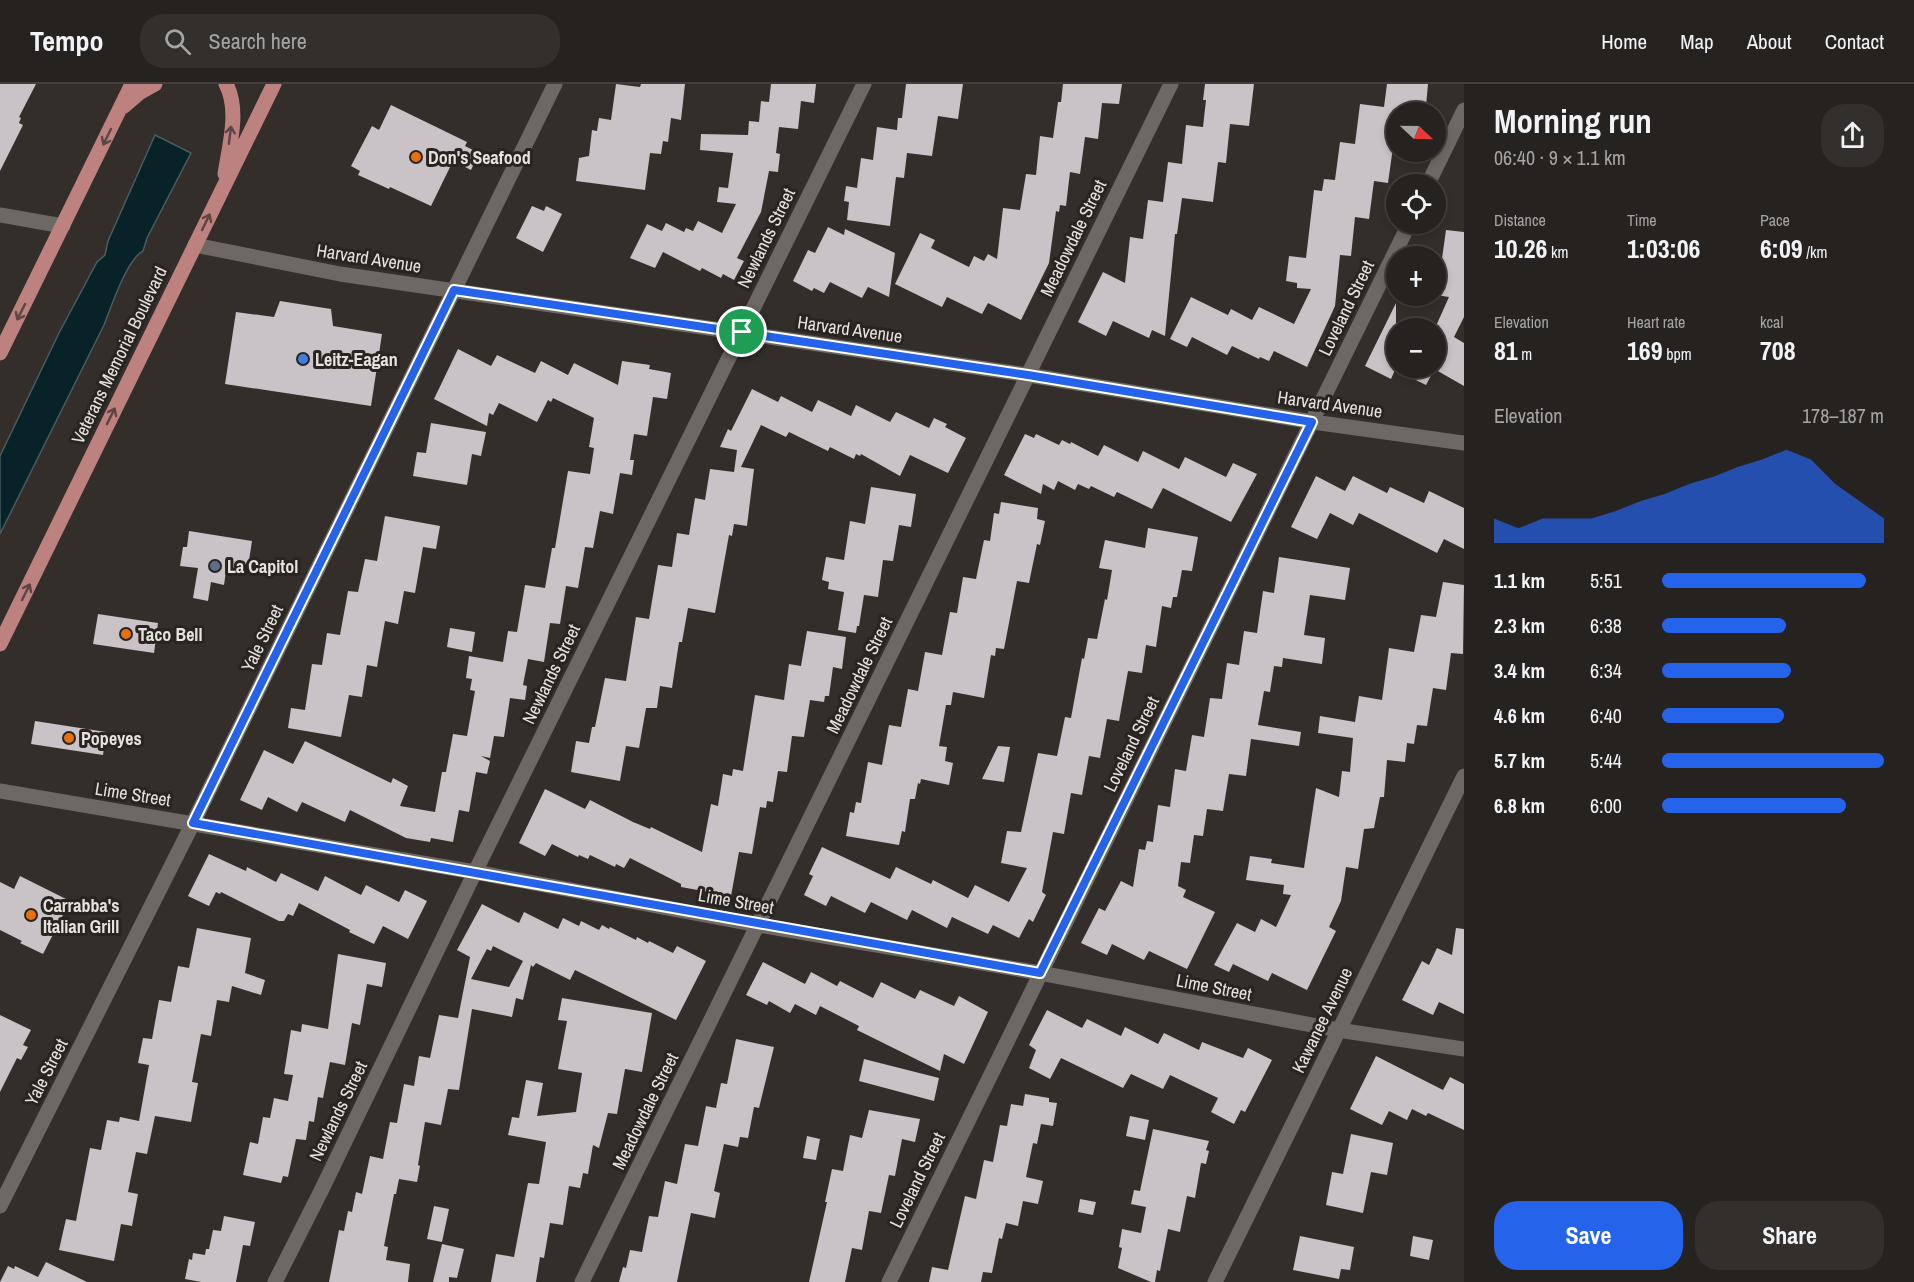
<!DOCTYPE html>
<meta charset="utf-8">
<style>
:root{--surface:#262220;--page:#322f2d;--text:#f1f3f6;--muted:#a4a4a5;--line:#423f3e;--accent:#2563eb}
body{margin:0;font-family:"Archivo Narrow",sans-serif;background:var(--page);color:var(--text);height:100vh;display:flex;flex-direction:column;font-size:22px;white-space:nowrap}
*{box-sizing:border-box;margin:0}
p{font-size:20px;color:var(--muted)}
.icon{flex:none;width:33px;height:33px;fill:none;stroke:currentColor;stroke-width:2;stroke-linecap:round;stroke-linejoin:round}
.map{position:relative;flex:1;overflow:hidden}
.panel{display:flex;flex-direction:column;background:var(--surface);width:450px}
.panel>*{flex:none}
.needle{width:39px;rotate:112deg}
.tools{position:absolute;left:1386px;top:18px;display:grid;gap:12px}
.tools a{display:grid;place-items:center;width:60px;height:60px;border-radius:50%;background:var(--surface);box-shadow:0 3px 9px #0003,0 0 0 2px var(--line);font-size:30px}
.pin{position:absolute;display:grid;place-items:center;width:51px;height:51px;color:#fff;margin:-26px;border:3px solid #fff;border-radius:50%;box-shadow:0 2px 6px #0007}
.round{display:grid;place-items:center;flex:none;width:63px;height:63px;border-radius:24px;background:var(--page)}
.headline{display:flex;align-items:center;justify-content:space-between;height:102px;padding:0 30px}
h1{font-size:33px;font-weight:700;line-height:45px}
.metrics{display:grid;grid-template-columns:repeat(3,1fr);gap:9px;height:102px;padding:6px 30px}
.metrics div{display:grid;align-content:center}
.metrics b{font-size:26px;font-weight:700}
.metrics small{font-size:16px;font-weight:400}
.metrics p{font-size:16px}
.chart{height:168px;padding:12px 30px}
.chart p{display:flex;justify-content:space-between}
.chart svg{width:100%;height:108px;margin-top:6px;fill:var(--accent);opacity:.7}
.cta{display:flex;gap:12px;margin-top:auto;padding:12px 30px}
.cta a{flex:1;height:69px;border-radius:24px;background:var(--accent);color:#fff;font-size:24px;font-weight:700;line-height:69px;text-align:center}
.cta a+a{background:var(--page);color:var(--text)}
ul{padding:0 30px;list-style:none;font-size:20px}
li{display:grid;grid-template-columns:96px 72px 1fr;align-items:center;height:45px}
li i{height:15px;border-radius:8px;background:var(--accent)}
header{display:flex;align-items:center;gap:36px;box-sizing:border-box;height:84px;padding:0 30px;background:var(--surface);border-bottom:2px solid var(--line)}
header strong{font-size:28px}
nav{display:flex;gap:33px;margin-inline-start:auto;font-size:21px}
.search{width:420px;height:54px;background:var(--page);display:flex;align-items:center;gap:15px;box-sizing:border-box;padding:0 21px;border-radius:24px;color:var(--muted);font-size:22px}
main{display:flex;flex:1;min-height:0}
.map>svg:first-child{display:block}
.water{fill:#072328;stroke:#4a5c5f;stroke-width:1.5}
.building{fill:#c9c2c6;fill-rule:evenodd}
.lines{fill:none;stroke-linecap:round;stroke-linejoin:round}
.minor{stroke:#6d6863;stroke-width:15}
.primary{stroke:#bd817f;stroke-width:15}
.oneway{stroke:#5d4541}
.route-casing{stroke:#fff;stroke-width:12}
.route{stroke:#2563eb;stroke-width:8}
.food-dot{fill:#e8710a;stroke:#292420;stroke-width:2}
.shop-dot{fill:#3f7fe0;stroke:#292420;stroke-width:2}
.service-dot{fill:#5c6f8a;stroke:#292420;stroke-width:2}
.labels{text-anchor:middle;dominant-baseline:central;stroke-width:6;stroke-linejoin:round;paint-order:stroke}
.poi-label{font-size:18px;font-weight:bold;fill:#e5e2df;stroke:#292420;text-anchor:start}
.street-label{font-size:18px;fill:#e5e2df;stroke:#292420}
</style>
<header>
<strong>Tempo</strong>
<div class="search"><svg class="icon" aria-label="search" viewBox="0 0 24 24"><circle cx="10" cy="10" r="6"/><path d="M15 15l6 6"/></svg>Search here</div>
<nav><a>Home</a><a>Map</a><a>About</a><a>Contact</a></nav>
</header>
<main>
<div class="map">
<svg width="1464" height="1198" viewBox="0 0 1464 1198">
<rect width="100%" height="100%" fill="#332e2a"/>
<path class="water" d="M155,51L191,69L147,154L143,167C127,175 111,223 104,241L0,450V372L59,249L97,178L105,171L108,157Z"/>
<path class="building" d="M0,0H36L19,33L21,34L19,39L23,41L0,87Z
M616,0L640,3L641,0H685L681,36L671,34L668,58L663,57L661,70L650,69L645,106L576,97L579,74L589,72L592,46L597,47L599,34L611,36Z
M771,0H816L814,19L801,17L798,45L779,43L776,69L780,70L778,88L769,87L761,128L737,174L744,177L734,196L723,190L721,194L702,184L700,187L663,168L655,184L630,174L647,140L662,147L666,139L684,148L686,144L693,147L698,137L722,149L736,120L717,118L719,103L728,104L733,69L700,66L701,50L748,51L749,37L759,38L761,17L769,18Z
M906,0H963L958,35L938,32L932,72L907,69L904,94L896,93L890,142L847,136L849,118L844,117L846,102L857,104L861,74L873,76L877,43L897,46L898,34H902Z
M1063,0H1122L1119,20L1102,19L1098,55L1085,53L1080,90L1070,88L1066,122L1060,121L1059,128L1056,127L1049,179L1021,236L988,219L982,230L947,213L942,223L895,200L920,149L935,156L931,164L969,183L974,172L984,177L988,170L997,175L1003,124L1020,126L1026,90L1036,91L1040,52L1053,54L1058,18H1061Z
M1205,0H1254L1249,42L1230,40L1226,79L1218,78L1213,118L1182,114L1177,150H1175L1165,252L1152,246L1149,254L1113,237L1106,252L1078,238L1103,188L1125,199L1130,153L1143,155L1148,116L1163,118L1168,78L1182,80L1186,41L1203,43L1206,16H1203Z
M1387,0H1428L1426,22L1411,20L1410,28H1396V56H1394L1388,99L1374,97L1369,135L1355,133L1351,172L1340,171L1335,222L1307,283L1274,267L1269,277L1260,273L1259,275L1232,262L1227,271L1192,253L1187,263L1170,255L1191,213L1228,231L1231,225L1252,236L1259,223L1294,240L1311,205L1297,204V199L1286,197L1289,172L1306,174L1314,106L1322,107L1324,95L1335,96L1340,58L1355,60L1360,20L1384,23Z
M391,21L467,58L465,62L479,69L471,86L453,77L431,122L390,103L389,105L358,91L360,87L351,82L372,42L379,46Z
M532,122L544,127L546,122L562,130L543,168L516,154Z
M828,143L844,151L845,145L895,169L889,213L868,203L862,214L830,198L824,209L814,204L812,207L793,197L808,166L815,169Z
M1446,146L1464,148V233L1454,253L1464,259V302L1436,286V242L1449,213L1436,211V181L1441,182Z
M280,217L331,225L333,242L382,250L371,322L225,300L236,228L274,233Z
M1396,219V284H1435L1426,301L1395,286L1391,295L1365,282Z
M458,265L491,282L497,271L535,289L541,277L568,291L574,279L618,301L622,277L650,281L649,285L671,289L667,315L653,313L647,352L634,350L630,376H634L632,391L620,389L613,430L600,427L593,464L585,463L578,504L566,502L560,540L550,539L544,578L528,575L523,601L527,602L525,616L510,614L504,653L494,652L490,674L481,672L490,677L487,690L476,688L469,728L459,726L453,758L431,754L430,758L406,754L350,726L345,738L302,718L297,728L268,713L262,726L240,716L264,666L293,680L305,657L391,699L393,694L408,702L400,722L435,728L442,688H446L453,650L467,652L475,607L470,606L472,595L466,594L469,572L503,578L508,547L517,548L525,501L545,504L552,464H555L568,387L590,390L594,364L589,363L594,334L553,314L551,318L548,316L537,338L499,319L493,331L489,329L487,342L434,315Z
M752,305L778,318L781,312L812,328L818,316L851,332L856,321L890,338L896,328L929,344L934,334L947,340L945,343L966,354L948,389L910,371L900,392L861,370L860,372L856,370L854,375L830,363L828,367L789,348L786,353L761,341L741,383L754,385L747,442L734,440L732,452L729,451L715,529L688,524L682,558H679L672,604L660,602L657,624H646L639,664L626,662L620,697L571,688L576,657L589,659L592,643H595L605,594L626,597L636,533L649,535L658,481L672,483L677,449L689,451L695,414L705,416L710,385L734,388L737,366L720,363L728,345L731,347Z
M431,339L486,348L481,372L472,370L467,401L413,392L417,368L426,369Z
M1025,350L1034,354L1036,350L1059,361L1062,356L1070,360L1071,358L1098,372L1104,361L1138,378L1143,367L1179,385L1185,373L1226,393L1233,379L1257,390L1231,438L1163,404L1152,425L1117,408L1114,413L1091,402L1089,405L1078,400L1075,406L1058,397L1054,406L1043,400L1041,410L1004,391Z
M1316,392L1345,407L1353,392L1387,409L1390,403L1424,419L1429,407L1464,424V465L1444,455L1437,469L1359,429L1353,441L1330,429L1317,455L1291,443Z
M871,403L916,410L911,443L899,441L893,477L883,476L878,513L864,511L859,542H857L856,549L838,546L844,508L828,505L829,498L822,496L826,473L844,476L850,437L865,440Z
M1001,418L1038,424L1037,435L1045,437L1040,461L1037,460L1029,499L1017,497L1004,565L996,564L995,572L991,571L984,614L953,608L951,621H946L939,662L947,663L945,677L953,679L949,701L921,695L920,700L918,699L915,715H910L905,748L902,747L899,761L846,752L850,728L854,729L856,718L861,719L868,678L882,681L889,641L901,643L908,605L918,607L925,568L942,571L950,528L957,529L963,493L976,495L984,456L990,457L994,429L999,430Z
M385,432L440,442L436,465L423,463L415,509L404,507L398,540L385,537L377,583L367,581L362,613L349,611L341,653L288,644L291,624L305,626L312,580L322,581L327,549L340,551L348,507L358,508L365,475L377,477Z
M1148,444L1198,453L1192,487L1182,486L1177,513H1173L1171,524L1162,522L1156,563L1146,561L1142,589L1128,587L1119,637L1107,635L1100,674L1089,672L1082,711L1071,709L1064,750L1053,748L1042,808L1046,811L1033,838L1029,835L1019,854L993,841L988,850L952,833L947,844L912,826L907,836L871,818L865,829L831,812L826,822L804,811L813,792L809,790L822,763L890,795L896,783L931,800L933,796L968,814L975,801L1009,818L1027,784L1001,779L1007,747L1021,748L1038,669L1057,672L1065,633L1071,634L1082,574L1084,575L1088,554L1097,555L1105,515L1107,516L1112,486L1099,484L1105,456L1145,464Z
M189,447L252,457L248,483L241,482L240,489L226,487L224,501L211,498L208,517L193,514L198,484L180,482L183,463H187Z
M1279,473L1350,484L1345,516L1310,511L1304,551L1325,554L1322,580L1283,574L1282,583L1274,582L1270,608L1264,607L1258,641L1301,648L1299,662L1251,655L1246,692L1229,690L1223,727L1207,725L1203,752L1194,751L1190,779L1181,778L1178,802L1186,806L1183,813L1215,828L1187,885L1149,867L1144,876L1112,860L1107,871L1081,859L1099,824L1105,827L1121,797L1133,803L1139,765L1145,766L1147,757L1153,758L1158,721L1170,723L1175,685L1186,687L1192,651L1204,653L1210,614L1222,615L1227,579L1239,581L1244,547L1257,549L1263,507L1274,509Z
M1443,498L1464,501L1463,570L1451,569L1446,606L1433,604L1427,642L1417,641L1414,660L1407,659L1405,678L1387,676L1384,713H1380L1374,744L1364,745L1358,785L1346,783L1341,817L1329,843L1336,847L1307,906L1272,889L1268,897L1233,880L1229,888L1214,881L1237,839L1255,848L1261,835L1276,843L1291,811L1283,810L1284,801L1246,796L1250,772L1272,775L1271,779L1304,784L1316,704L1339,713L1342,687L1350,688L1353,654L1318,649L1320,632L1355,638L1359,612L1382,616L1389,564L1414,568L1421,531L1436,533Z
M98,530L158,539L154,569L93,560Z
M450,544L475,548L472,568L447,563Z
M807,547L846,553L842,585L833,583L829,612H825L824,618L810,616L804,653L792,652L787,688L778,687L773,718L767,717L766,724L760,723L752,770L739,768L731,812L681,803V800L630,774L624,784L616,780L615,783L590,771L588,775L579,771L578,773L552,760L545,772L519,759L545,705L585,725L590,716L633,738L650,745L651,743L702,768L711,720L718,722L723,690L732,692L733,685L743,687L755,611L784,616L789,580L801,582Z
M35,637L106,648L103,671L31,660Z
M998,662L1010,663L1004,698L982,695Z
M209,770L246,787L247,783L276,798L281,789L318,807L325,792L361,811L366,801L399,818L405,806L427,817L408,855L383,842L374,860L349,848L350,846L299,819L293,832L288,830L284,837H279L221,808L220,810L216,808L209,822L188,812Z
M20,792L70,817L43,870L20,859L22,857L0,846V798L14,805Z
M482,820L519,839L524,828L558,845L563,834L579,842L581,837L599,846L602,841L609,845L610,843L636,856L637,853L648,859L649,857L673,869L677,862L706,877L676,936L575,886L570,896L536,879L533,883L531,881L523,916L516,914L512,933L472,925L459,1006L448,1005L441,1041L425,1038L418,1081L420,1082L417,1098L399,1095L396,1110H394L384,1162L388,1163L386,1176L410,1180L408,1198H329L339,1146L344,1147L348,1127L352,1128L356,1108L362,1110L370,1072L383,1075L390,1038L397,1039L404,1000L414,1002L419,972L430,974L439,931L458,934L470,873L457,866ZM493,862L523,877L509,903L471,895L487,865L491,867Z
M197,844L251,854L245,889L265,896L261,911L232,902L229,918L217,916L211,952L201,950L192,998L198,999L191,1038L155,1032L147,1070L136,1068L128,1108L138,1110L132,1142L121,1140L114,1177L59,1166L66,1135L76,1137L90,1064L101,1066L107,1036L119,1038L120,1033L139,1037L149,981L138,979L143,954L152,955L159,916L171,918L178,882L189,884Z
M1456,844L1464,845V930L1439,918L1433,931L1402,916L1422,877L1429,881L1437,864L1452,871Z
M338,870L386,879L382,903L367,900L360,941L352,939L345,981L330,978L323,1014L318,1013L314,1038L309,1037L306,1056L296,1055L288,1093L283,1092L281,1099L243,1091L250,1058L258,1060L263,1033L270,1034L274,1014L288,1017L293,991L284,990L291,946L301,948L302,940L328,945Z
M763,878L805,900L811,888L837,902L840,897L873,914L881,898L915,915L920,906L954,922L959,912L988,928L964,980L944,970L940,987L857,946L859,942L820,922L816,931L795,920L790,929L769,917L767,921L746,911Z
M562,914L652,929L642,988L625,985L617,1030L608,1029L599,1064L593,1061L588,1090L583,1089L580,1104L569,1102L563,1141L550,1139L544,1174L540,1173L536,1198H491L496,1170L514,1173L528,1099L539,1100L546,1058L508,1051L512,1033L519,1034L526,996L543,999L537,1032L576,1028L582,989L558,985L567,937L558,936Z
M1047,926L1082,944L1087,935L1121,952L1125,943L1158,960L1164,949L1199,966L1202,958L1243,974L1248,964L1272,976L1245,1028L1241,1026L1234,1040L1211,1028L1218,1014L1170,991L1163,1005L1131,990L1123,1004L1061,974L1050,995L1029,984L1036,966L1029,961Z
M0,931L31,946L23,961L28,963L21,976L17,974L0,1008Z
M736,955L774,963L759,1024L754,1023L748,1054L740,1053L738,1063L724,1060L714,1107L720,1109L715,1134L691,1129L677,1198H619L623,1183L626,1184L630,1166L642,1168L649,1132L658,1133L665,1097L677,1100L685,1060L698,1062L706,1022L716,1024L721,999L727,1000Z
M1376,972L1443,1006L1450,993L1464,1000V1046L1428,1029L1426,1032L1412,1025L1407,1036L1389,1027L1382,1041L1350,1025Z
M864,975L939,994L934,1017L859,997Z
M1025,1010L1049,1014V1018L1057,1019L1053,1042L1041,1040L1037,1060L1033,1059L1026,1093L1043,1097L1038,1120L1023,1117L1018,1142L1006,1139L1002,1155L999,1154L992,1189L983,1188L981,1198H929L932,1183L948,1186L965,1112L976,1115L984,1076L993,1078L1000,1041L1007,1042L1011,1020L1023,1022Z
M869,1026L920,1035L915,1058L902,1055L895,1092L889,1091L881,1129L869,1127L862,1166L852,1164L845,1198H809L827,1118H825L832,1085L843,1087L850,1051L862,1054Z
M1130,1032L1149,1036L1145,1056L1126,1052Z
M1153,1045L1209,1057L1206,1066L1209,1067L1206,1080L1201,1079L1195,1114L1187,1112L1180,1148L1168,1145L1160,1187L1157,1186L1155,1198H1151L1118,1184L1122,1164L1119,1163L1122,1145L1141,1149L1146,1123L1131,1120L1134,1106L1140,1107Z
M1351,1050L1393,1059L1387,1091L1371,1088L1363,1129L1326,1121L1332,1088L1343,1090Z
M807,1052L820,1055L816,1076L803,1074Z
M1080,1115L1096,1118L1093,1131L1078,1128Z
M434,1122L449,1125L442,1158L427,1155Z
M224,1132L255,1138L250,1162L243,1161L236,1198H201L185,1195L189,1175L192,1176L193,1169L205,1171L206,1165H209L213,1146L221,1147Z
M1300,1152L1354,1163L1350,1186L1341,1185L1339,1195L1293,1186Z
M1413,1152L1433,1156L1429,1176L1410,1172Z
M442,1160L464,1165L457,1194L449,1193V1198H433Z
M46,1178L87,1198H0L8,1182L14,1185L15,1182L38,1193Z"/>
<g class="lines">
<path class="minor" d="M1428,100L1464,26
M0,131L63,142
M195,161L340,190L1028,291L1313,338L1464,359
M0,707L475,788L758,841L1040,889L1338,946L1464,965
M0,1122L193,739L555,0
M275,1198L322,1105L475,788L864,0
M582,1198L1171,0
M889,1198L1409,140
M1215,1198L1464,692"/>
<path class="primary" d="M124,22L139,9L155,0
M225,90C229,63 240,26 226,0
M0,269L132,0
M0,560L274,0"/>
</g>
<defs><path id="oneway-shaft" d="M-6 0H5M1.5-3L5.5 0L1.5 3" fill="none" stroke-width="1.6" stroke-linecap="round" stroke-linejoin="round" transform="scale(1.5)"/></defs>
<g class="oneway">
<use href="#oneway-shaft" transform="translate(230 51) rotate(-83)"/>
<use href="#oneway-shaft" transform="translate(107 53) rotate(116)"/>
<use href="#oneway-shaft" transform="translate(206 138) rotate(-64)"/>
<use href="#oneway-shaft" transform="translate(21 228) rotate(117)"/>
<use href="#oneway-shaft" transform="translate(111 332) rotate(-64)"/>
<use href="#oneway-shaft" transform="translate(26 508) rotate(-64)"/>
</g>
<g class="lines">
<g class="route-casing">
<path id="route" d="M454,206L1028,291L1312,338L1040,889C757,841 475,788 193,739Z"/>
</g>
<use href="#route" class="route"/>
</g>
<g class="food-dot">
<circle cx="416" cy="73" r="6"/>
<circle cx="126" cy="550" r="6"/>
<circle cx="69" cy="654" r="6"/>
<circle cx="31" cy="831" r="6"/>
</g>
<circle class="shop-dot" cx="303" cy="275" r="6"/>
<circle class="service-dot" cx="215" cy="482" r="6"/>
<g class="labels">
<g class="poi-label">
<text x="428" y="73">Don's Seafood</text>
<text x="315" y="275">Leitz-Eagan</text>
<text x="227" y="482">La Capitol</text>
<text x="138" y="550">Taco Bell</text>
<text x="81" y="654">Popeyes</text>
<text x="43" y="821">Carrabba's<tspan x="43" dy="21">Italian Grill</tspan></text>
</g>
<g class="street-label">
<text transform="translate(766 154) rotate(-64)">Newlands Street</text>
<text transform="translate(1073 154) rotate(-64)">Meadowdale Street</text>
<text transform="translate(369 174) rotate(9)">Harvard Avenue</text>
<text transform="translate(1346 224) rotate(-64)">Loveland Street</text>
<text transform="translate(850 245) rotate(8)">Harvard Avenue</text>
<text transform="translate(119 271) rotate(-64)">Veterans Memorial Boulevard</text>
<text transform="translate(1330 320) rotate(8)">Harvard Avenue</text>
<text transform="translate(262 554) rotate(-64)">Yale Street</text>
<text transform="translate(551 590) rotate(-64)">Newlands Street</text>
<text transform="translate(859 591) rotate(-64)">Meadowdale Street</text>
<text transform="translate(1131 660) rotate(-64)">Loveland Street</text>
<text transform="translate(133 710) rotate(9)">Lime Street</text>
<text transform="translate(736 817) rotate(10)">Lime Street</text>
<text transform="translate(1214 903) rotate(11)">Lime Street</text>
<text transform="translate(1322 936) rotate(-64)">Kawanee Avenue</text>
<text transform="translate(46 988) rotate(-63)">Yale Street</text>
<text transform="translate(338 1027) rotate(-64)">Newlands Street</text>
<text transform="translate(645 1027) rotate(-64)">Meadowdale Street</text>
<text transform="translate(917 1096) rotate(-64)">Loveland Street</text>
</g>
</g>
</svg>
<div class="tools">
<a><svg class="needle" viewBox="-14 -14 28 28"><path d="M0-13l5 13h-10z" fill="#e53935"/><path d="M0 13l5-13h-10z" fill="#a4a4a5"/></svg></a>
<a><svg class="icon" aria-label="locate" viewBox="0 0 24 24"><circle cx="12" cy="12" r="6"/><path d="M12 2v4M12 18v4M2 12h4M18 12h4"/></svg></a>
<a>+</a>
<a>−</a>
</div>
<div class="pin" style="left:742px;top:248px;background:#1e9e55"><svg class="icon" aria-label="arrive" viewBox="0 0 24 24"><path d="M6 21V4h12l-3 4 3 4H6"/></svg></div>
</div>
<section class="panel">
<div class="headline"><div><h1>Morning run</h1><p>06:40 · 9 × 1.1 km</p></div><a class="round"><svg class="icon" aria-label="share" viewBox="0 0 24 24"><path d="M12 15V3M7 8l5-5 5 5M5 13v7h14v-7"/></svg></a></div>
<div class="metrics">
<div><p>Distance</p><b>10.26<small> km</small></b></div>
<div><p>Time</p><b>1:03:06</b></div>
<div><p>Pace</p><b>6:09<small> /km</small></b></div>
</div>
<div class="metrics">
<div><p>Elevation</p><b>81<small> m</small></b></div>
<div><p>Heart rate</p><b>169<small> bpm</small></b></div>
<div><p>kcal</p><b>708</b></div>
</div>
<div class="chart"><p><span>Elevation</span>178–187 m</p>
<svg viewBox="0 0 160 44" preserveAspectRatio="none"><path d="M0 44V34L10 38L20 34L30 34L40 34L50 31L60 27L70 24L80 20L90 17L100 13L110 10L120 6L130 10L140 20L150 27L160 34V44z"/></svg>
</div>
<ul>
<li><b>1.1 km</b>5:51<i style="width:92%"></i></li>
<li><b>2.3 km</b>6:38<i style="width:56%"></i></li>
<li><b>3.4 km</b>6:34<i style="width:58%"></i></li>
<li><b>4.6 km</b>6:40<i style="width:55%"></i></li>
<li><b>5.7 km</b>5:44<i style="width:100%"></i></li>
<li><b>6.8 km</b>6:00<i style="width:83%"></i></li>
</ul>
<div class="cta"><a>Save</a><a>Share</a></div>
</section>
</main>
